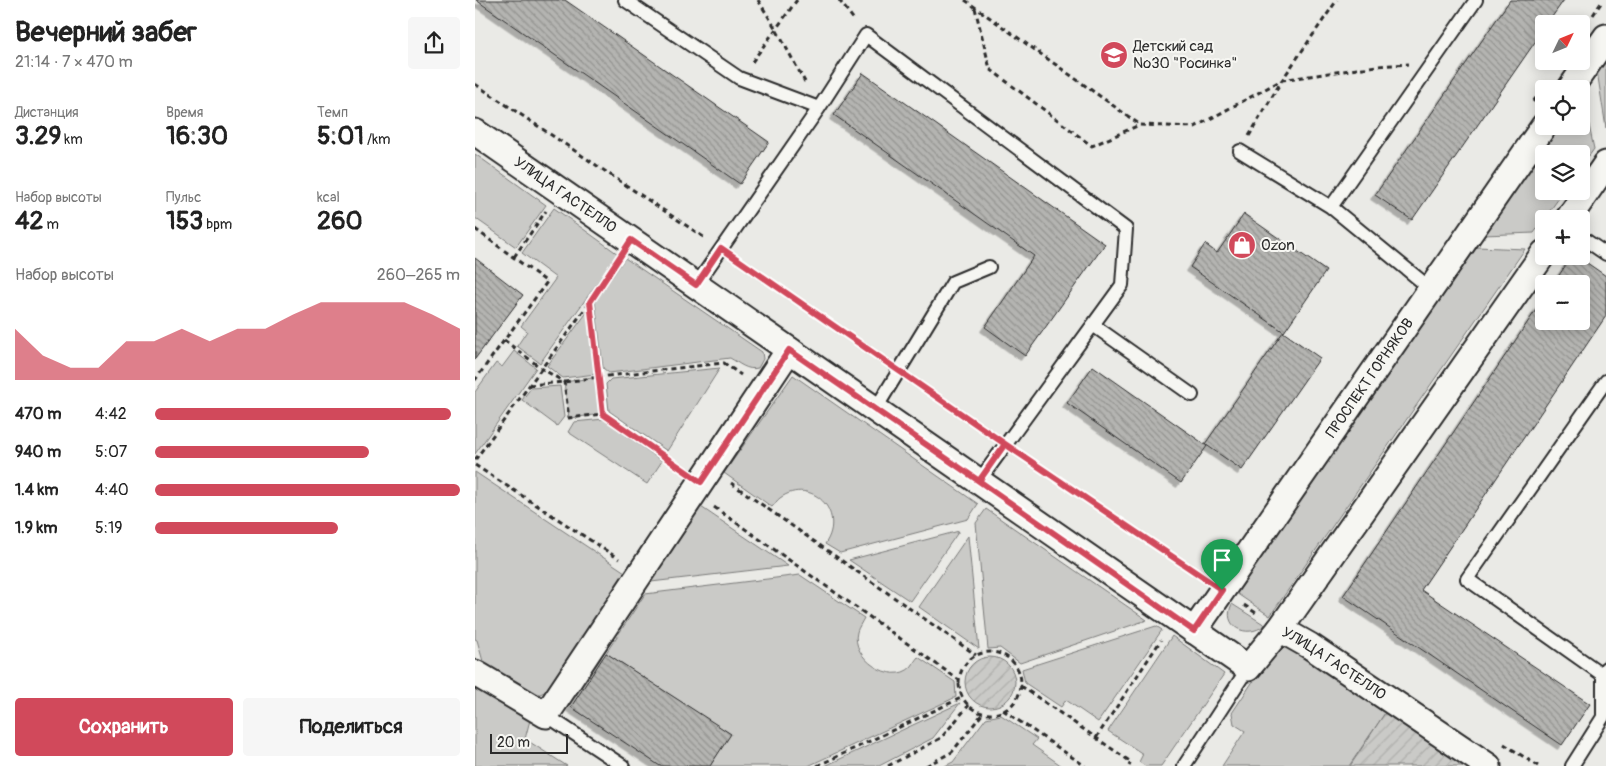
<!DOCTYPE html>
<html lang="ru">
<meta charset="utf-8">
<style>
:root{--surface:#fff;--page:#f6f6f6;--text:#222;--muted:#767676;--accent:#d1495b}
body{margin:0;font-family:Pangolin,sans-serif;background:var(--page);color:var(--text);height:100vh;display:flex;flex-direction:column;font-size:19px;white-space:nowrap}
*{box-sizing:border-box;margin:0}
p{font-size:16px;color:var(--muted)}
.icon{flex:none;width:28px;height:28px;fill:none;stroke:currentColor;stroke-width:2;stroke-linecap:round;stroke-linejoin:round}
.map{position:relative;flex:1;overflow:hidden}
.details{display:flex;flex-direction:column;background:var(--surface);width:475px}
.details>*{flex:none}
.needle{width:32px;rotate:47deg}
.controls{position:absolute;left:1060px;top:15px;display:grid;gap:10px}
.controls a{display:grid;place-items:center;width:55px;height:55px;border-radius:5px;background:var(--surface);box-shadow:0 2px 12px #0003;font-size:25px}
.scale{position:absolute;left:15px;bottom:12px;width:78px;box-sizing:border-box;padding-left:5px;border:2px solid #2b2b2b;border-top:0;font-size:14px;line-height:18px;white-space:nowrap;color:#2b2b2b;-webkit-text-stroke:4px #f6f6f2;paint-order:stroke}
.pin{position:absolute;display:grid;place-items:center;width:42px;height:42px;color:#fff;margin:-51px -21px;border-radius:50% 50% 50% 0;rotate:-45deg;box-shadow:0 0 5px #0007}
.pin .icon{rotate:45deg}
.round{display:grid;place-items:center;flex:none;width:52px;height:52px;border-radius:5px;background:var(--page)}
.overview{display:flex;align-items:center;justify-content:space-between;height:85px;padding:0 15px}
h1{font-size:28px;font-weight:700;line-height:38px}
.stats{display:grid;grid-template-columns:repeat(3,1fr);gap:8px;height:85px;padding:5px 15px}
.stats div{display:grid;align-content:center}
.stats b{font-size:25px;font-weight:700}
.stats small{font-size:14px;font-weight:400}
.stats p{font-size:14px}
.chart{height:140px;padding:10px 15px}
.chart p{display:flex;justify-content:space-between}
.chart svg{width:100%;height:90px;margin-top:5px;fill:var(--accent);opacity:.7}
.action{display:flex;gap:10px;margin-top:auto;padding:10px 15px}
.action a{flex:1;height:58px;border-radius:5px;background:var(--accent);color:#fff;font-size:20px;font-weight:700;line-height:58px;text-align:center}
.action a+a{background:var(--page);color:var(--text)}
ul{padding:0 15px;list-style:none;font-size:16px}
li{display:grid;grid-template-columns:80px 60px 1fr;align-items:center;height:38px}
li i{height:12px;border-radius:6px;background:var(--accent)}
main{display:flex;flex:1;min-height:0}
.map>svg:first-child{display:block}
.grass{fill:#cacac7;stroke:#7a7a79}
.garden{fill:url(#garden-furrows);stroke:#7a7a79}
.building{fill:url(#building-back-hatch);stroke:#2b2b2b;filter:url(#shadow)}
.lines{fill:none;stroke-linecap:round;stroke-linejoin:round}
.lane-casing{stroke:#2b2b2b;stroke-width:16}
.street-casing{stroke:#2b2b2b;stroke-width:29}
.path{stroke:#2b2b2b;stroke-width:3;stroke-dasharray:5 4;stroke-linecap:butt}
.lane{stroke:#f6f6f2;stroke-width:12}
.street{stroke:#f6f6f2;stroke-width:25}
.route-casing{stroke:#fff;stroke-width:10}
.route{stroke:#d1495b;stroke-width:6}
.labels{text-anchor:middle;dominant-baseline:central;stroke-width:4;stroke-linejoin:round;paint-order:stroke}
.poi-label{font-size:15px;fill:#2b2b2b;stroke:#f6f6f2;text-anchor:start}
.street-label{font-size:15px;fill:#2b2b2b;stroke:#f6f6f2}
</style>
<main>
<section class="details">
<div class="overview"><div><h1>Вечерний забег</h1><p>21:14 · 7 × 470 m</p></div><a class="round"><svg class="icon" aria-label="share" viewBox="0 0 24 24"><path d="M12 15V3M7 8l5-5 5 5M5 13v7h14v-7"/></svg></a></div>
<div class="stats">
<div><p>Дистанция</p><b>3.29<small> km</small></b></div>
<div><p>Время</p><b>16:30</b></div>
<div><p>Темп</p><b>5:01<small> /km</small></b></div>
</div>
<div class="stats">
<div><p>Набор высоты</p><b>42<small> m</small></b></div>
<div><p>Пульс</p><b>153<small> bpm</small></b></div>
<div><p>kcal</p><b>260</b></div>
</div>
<div class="chart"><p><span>Набор высоты</span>260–265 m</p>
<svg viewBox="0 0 160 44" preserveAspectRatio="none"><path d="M0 44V19L10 32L20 38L30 38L40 25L50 25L60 19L70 25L80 19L90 19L100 12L110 6L120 6L130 6L140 6L150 12L160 19V44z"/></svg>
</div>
<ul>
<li><b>470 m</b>4:42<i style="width:97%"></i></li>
<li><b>940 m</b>5:07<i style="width:70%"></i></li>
<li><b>1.4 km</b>4:40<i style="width:100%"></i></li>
<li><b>1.9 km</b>5:19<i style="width:60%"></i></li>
</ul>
<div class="action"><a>Сохранить</a><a>Поделиться</a></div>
</section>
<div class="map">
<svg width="1131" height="766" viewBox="0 0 1131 766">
<defs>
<pattern id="garden-furrows" width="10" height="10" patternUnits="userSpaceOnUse" patternTransform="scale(1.25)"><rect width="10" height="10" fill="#cacac7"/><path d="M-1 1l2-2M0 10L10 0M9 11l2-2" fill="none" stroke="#aeaeab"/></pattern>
<pattern id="building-back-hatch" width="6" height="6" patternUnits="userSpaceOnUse" patternTransform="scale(1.25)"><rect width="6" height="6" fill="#b4b4b1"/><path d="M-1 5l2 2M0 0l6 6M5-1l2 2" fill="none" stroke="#939390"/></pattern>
<filter id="shadow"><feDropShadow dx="-4.5" dy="4.5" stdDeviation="0" flood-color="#0004"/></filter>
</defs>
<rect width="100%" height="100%" fill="#eaeae6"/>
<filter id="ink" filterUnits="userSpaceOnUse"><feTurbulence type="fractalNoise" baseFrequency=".02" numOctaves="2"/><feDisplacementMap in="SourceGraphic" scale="10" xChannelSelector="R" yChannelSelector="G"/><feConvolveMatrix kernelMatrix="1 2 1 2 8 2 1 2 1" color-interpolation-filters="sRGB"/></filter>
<g filter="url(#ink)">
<path class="grass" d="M1131,58V128L1122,71Z
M1107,92L1119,149L1106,167V154H1069V191H1089L1059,233L1009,235L1084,126H1106Z
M0,154L71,205L41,247L0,218Z
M79,208L143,254L65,363L42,346L52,331L46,326L81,278L47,253Z
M1002,247L1050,249L795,616L761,593Z
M150,258L287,352L288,359L283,368C272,371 264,363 255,358L134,373L128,368L120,301Z
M113,311L121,374L88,378L72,366Z
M39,351L61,368L0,454V392L21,363L27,367Z
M245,368L192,451L134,411L131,384L136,379Z
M318,375L503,504L493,519L365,553L350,544C372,512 336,476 305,498C302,500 300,504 297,507L249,473Z
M124,377L128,414L94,418L89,382Z
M85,386L89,417L82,426L47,400L56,388Z
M129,419L187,461L172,484L93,432L99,422Z
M0,472L150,572L72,691L60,696L9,665L2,640L0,639Z
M223,505L313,566L176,582Z
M511,509L672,620L545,663L525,648L513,649L501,523Z
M484,531L435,601L374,560Z
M493,536L504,649L444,607Z
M325,575L389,618C387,622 383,628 382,632C375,658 417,686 436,667C438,665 440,660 443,657L480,682L481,697L333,766H235L255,734L131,653L170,594Z
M757,604L790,625C771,640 746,626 757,604Z
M681,626L687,630L623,722L591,700L586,707L550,683L547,669Z
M697,636L749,674L686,766H670L664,762L668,754L633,731Z
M813,647L912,710L874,766H747L770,731L759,724L757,713L798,651Z
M0,684L55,720L50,739L92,766H0Z
M485,703L458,738L404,766H350Z
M526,715L562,739L557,745L587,766H470L478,762L511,718Z"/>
<path class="garden" d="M490 682a25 25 0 1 1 50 0a25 25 0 1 1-50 0Z
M912,710L993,766H875Z"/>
<path class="building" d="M1,0H90L294,142L265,184Z
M1035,0H1089L1072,24H1069V29L937,220L900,195Z
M388,73L630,244L550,356L510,327L559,256L359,115Z
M769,214L851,271L809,332L715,267L730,244L742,253Z
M1097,256H1102L1131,276V316L946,590L1115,704L1087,745L868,596L1069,298V321H1106V284H1078Z
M0,258L48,295L0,359Z
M808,332L845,358L767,470L730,444Z
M618,366L732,446L706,483L592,403Z
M131,653L256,734L235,766H185L96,707Z"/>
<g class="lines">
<g class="lane-casing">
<path id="lane" d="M150,0L264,78L344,108
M765,151L856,207
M1106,237L1131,254
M221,285L344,108L391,35L651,229L647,285L504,481
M956,289L856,207L1001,0
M618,325L717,395
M1131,381L992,579L1128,675L1131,668
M400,410L478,282L514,267
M71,715L148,766
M709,766L773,668
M1097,766L1128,717V675"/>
</g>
<g class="street-casing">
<g id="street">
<path d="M1095,89L1131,37"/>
<path id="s1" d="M0,132L773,668L805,629L1069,253"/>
<path d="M1093,219L1131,164"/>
<path id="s2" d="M805,629L835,646L1013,766"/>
<path id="s3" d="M719,631L1069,126"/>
<path d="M0,673L71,715L314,350"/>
</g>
</g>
<path class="path" d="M283,0L301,29L330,82
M364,0L380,21
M490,0L664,124
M500,8L515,69L617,146L664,125L720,127L807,80L902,66L933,64
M1118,15L1128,0
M277,62L322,0
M0,84L230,238
M1058,102L1069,87
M774,136L807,80L862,0
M0,229L72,282L0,380
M39,257L71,211
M262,260L407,360
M29,340L66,368L89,382L94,418L128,414L124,377L249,363L266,375
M439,382L515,433
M54,385L89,382L124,377L115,302
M128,414L206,467
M547,455L726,576
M0,460L115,302L142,261
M0,465L144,559
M256,483L501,655
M239,507L484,680
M769,605L784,615
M484 683a31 31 0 1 1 62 0a31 31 0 1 1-62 0Z
M546,686L656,762L654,766
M528,710L610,766
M621,738L686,640
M1029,744L1063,766
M342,766L488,697
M413,766L466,738L494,705
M451,766L477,752L508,713"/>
<use href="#lane" class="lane"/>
<use href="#street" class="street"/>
</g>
</g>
<g class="lines" filter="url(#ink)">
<g class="route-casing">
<path id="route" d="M747,590L530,444L504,481L314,350L226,482L128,414L115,302L156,240L221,285L246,248L530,444L504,481L719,631L747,590"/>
</g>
<use href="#route" class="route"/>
</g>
<defs>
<g id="school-disc" transform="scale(1.4375)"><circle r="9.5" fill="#d1495b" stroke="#f6f6f2"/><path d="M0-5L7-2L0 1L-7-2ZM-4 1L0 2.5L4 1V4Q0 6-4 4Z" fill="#fff"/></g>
<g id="shop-disc" transform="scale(1.4375)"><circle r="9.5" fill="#d1495b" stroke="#f6f6f2"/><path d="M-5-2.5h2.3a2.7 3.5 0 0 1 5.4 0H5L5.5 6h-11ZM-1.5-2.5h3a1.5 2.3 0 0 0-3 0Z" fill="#fff"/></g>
</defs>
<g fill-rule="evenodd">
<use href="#school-disc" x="639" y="55"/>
<use href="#shop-disc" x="767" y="245"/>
</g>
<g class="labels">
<g class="poi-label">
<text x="658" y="46">Детский сад<tspan x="658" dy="17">№30 "Росинка"</tspan></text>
<text x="786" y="245">Ozon</text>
</g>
<g class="street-label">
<text stroke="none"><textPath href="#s1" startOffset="110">УЛИЦА ГАСТЕЛЛО</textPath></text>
<text stroke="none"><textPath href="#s3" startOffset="308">ПРОСПЕКТ ГОРНЯКОВ</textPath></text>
<text stroke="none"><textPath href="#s2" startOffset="64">УЛИЦА ГАСТЕЛЛО</textPath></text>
</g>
</g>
</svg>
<div class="controls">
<a><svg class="needle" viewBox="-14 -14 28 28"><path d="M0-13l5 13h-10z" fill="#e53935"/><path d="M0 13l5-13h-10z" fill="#767676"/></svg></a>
<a><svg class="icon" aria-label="locate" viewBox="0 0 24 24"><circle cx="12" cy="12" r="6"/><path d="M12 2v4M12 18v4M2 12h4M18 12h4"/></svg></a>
<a><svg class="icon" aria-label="layers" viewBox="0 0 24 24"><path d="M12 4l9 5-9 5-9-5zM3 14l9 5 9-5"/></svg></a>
<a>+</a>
<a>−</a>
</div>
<div class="scale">20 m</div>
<div class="pin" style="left:747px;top:590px;background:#1e9e55"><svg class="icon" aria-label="arrive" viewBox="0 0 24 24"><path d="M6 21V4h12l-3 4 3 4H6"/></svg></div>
</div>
</main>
